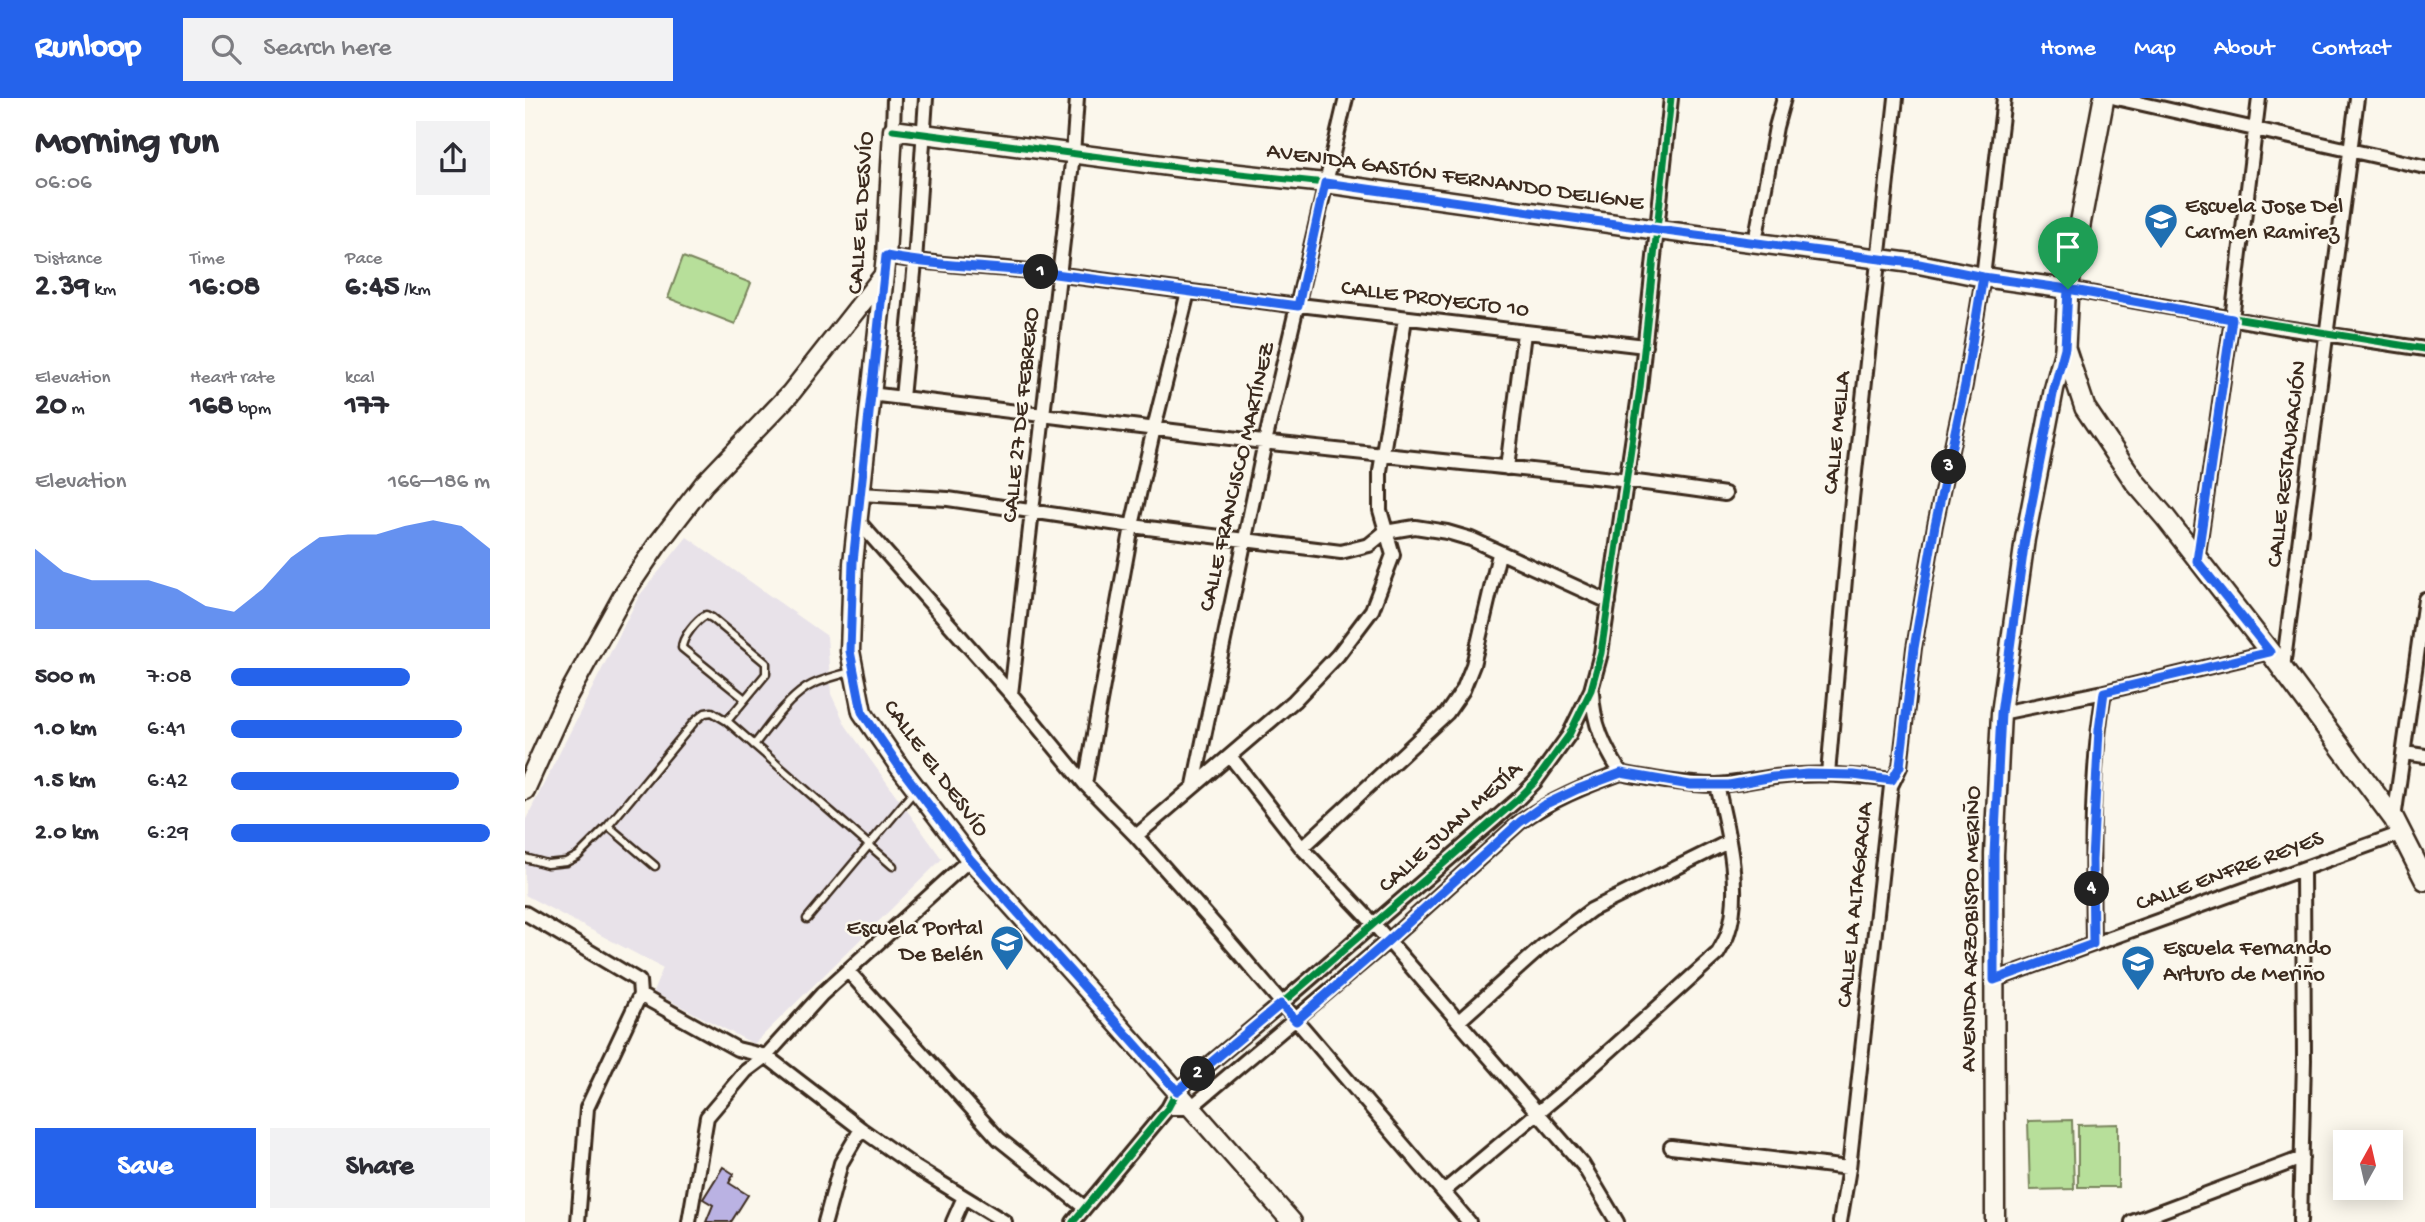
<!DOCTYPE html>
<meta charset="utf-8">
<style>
:root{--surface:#fff;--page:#f2f2f3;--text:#2b2b33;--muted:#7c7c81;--accent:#2563eb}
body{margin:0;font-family:"Gochi Hand",sans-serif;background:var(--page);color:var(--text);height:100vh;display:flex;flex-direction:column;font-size:26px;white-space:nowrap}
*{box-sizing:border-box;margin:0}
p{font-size:23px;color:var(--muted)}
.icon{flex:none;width:38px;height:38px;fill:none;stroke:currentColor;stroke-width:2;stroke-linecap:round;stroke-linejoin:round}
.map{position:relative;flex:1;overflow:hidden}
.side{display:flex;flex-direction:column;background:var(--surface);width:525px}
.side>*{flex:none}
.needle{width:46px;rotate:8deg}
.controls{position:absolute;left:1808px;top:1032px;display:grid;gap:14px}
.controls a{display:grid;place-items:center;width:70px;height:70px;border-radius:0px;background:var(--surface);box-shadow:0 4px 18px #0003;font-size:35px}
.pin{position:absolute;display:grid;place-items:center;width:60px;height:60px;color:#fff;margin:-72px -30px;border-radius:50% 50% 50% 0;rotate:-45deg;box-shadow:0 0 7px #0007}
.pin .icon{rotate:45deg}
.km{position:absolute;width:35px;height:35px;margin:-18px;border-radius:50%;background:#222;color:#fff;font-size:19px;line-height:35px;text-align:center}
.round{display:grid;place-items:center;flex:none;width:74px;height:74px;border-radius:0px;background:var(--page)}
.headline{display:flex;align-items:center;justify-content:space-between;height:119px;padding:0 35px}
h1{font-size:38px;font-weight:800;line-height:52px}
.metrics{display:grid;grid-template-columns:repeat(3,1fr);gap:10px;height:119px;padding:7px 35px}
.metrics div{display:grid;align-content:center}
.metrics b{font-size:30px;font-weight:800}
.metrics small{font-size:19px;font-weight:400}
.metrics p{font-size:19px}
.chart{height:196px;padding:14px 35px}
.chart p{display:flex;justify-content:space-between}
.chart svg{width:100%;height:126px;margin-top:7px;fill:var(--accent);opacity:.7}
.primary-button{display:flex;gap:14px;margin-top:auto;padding:14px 35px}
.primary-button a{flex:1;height:80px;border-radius:0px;background:var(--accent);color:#fff;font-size:28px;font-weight:800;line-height:80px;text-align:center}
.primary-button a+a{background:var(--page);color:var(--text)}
ul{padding:0 35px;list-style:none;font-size:23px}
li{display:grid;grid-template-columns:112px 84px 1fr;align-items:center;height:52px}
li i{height:18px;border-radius:9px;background:var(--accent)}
header{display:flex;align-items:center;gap:42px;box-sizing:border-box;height:98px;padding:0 35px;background:var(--accent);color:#fff}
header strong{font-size:33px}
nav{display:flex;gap:38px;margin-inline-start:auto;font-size:24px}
.search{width:490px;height:63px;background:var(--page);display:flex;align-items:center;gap:18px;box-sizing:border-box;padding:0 24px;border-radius:0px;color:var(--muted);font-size:26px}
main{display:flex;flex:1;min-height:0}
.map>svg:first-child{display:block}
.built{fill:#e8e2e9}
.green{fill:#b7df9a;stroke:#79845c;stroke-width:2}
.building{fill:#bab2e3;stroke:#3b2a1e;stroke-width:2}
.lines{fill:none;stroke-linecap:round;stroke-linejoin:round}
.lane-casing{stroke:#3b2a1e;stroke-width:11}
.street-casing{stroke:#3b2a1e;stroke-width:18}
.secondary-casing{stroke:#3b2a1e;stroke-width:23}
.primary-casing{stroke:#3b2a1e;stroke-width:24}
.lane{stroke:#fbf7ec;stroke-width:6}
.street{stroke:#fbf7ec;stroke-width:12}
.secondary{stroke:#fbf7ec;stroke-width:18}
.primary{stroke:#fbf7ec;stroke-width:19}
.cycleway-casing{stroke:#fbf7ec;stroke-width:11}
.cycleway{stroke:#00873e;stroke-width:7}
.route-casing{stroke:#fff;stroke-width:14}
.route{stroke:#2563eb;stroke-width:9}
.labels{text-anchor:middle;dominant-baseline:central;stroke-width:5;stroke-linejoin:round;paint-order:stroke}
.street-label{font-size:23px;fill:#3b2a1e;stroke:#fbf7ec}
.poi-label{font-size:23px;fill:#3b2a1e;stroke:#fbf7ec;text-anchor:start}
</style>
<header>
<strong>Runloop</strong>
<div class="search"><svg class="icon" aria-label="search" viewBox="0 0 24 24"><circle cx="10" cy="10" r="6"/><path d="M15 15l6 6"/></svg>Search here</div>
<nav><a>Home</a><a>Map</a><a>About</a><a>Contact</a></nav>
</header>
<main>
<section class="side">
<div class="headline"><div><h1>Morning run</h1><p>06:06</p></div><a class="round"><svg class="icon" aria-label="share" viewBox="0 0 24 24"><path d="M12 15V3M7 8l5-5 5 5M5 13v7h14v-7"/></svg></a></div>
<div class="metrics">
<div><p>Distance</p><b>2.39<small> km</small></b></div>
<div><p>Time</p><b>16:08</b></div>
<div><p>Pace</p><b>6:45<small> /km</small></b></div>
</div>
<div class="metrics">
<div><p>Elevation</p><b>20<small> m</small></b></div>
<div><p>Heart rate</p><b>168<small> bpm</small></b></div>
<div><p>kcal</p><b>177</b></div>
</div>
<div class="chart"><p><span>Elevation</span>166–186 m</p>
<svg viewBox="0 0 160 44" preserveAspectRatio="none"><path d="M0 44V16L10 24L20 27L30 27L40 27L50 30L60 36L70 38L80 30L90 19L100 12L110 11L120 11L130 8L140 6L150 8L160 16V44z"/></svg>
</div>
<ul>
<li><b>500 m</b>7:08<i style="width:69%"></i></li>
<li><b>1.0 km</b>6:41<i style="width:89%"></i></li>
<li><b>1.5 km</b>6:42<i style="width:88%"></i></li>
<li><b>2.0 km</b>6:29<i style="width:100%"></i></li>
</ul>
<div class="primary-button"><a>Save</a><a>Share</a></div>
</section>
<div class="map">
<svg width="1900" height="1124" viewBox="0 0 1900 1124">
<rect width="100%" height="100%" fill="#fbf7ec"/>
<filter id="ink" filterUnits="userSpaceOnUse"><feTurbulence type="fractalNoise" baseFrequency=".0143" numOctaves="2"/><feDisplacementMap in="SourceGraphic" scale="14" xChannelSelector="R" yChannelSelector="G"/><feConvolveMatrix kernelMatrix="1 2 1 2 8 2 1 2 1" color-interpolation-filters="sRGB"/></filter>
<g filter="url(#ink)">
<path class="built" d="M162,439L302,538L306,596L321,628L417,761L229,946L128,894L138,870L0,797V723L114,498Z"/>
<path class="green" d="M158,159L226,185L210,226L143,200Z
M1547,1022L1549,1091L1505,1092L1503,1023Z
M1593,1026V1089H1553V1027Z"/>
<path class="building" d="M198,1069L209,1076L204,1085L223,1097L206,1124H181L188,1107L178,1101Z"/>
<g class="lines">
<g class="lane-casing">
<path id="lane" d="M202,623L241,576V565L187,520L181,517C171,522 157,540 157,550L220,601
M229,647C245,627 260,604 281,590C295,581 313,578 328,573
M83,728L130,768
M0,760L22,766L41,764L53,758L83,728L170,623L180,615L187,614L202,623L368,768
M282,821L391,691"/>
</g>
<g class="street-casing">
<path id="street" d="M1591,0L1900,69
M368,32L369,0
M1230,144L1251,29L1259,0
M361,158C416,169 474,168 530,176C611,186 692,198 773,208H783L1120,248
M1543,191L1760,230L1900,251
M345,296C476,311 607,329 738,344C892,362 1047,373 1200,396
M377,300L390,164L401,0
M982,370L999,235
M335,396L423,401L607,428L816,454L844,447L860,434L890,429L922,434L946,441L1084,504
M333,423L486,596L560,686L611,738L690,827L944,1124
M1672,463L1707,221L1734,0
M1758,570L1832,0
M1067,594C1068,625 1079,649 1096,675
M486,596L548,56L552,0
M1476,615L1579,594
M1879,655L1900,658
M705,658L777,750L848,825L1058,1067L1092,1124
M1096,675C1128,681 1159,687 1191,687C1211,687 1230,681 1250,679C1289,674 1327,677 1367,682
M1303,676L1327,401L1371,0
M560,686L607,428L629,330L663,194
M669,687L740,344L821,0
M1869,721L1900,501
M611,738L769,603L813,557L847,512L868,457L855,412V373L880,221
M777,750L922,615L938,592L948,567L974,456
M0,815L114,883L115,897L62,1010L53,1124
M1568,846C1567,765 1565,674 1579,594L1745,554
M323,873L474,1041L559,1109
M1469,882L1877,735
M115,897L212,951L241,958L336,1031L390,1069L480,1124
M934,923L1019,847L1066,812L1203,744
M643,1010H665L863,843L995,724C1026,702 1060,688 1096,675
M1146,1049L1324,1070
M918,1094L1059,976L1193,855C1196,849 1201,842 1203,835C1218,792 1202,731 1192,687
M164,1124L182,1019L221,973L241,958L297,896L445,761
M300,1124L316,1065L336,1031
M428,1124L439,1099
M548,1124L643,1010L652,993L756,906L992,702L1010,684L1044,637L1066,592L1076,555L1115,290L1146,0
M1315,1124L1324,1070L1366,688L1375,669L1389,550L1410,427L1440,287L1458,179L1479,0
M1607,1124L1777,1060
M1775,1124L1779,962L1778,771"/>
</g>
<g class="secondary-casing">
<path id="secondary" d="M0,692L41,601L100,494L132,447L179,386L265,296L358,178
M767,1124L567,897L445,761L374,668L337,614L325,553L328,465L361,158L368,32L659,70L800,85L1133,132L1394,166L1458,179L1543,191
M1470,1124L1469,756L1476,615L1500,441L1529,291L1540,250"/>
</g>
<g class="primary-casing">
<path id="primary" d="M1579,0L1543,191L1540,250L1560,310L1610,384L1640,419L1745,554L1869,721L1900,782"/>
</g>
<use href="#lane" class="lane"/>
<use href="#street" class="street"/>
<use href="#secondary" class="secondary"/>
<use href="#primary" class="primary"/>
<g class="cycleway-casing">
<path id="cycleway" d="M368,32L659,70L800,85L1133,132L1394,166L1458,179L1900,251
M548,1124L643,1010L652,993L756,906L992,702L1010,684L1044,637L1066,592L1076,555L1115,290L1146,0"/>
</g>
<use href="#cycleway" class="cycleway"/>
</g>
</g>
<g class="lines" filter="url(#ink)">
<g class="route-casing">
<path id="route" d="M1543,191L1458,179L1394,166L1133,132L800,85L773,208C692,198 611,186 530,176C474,169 416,169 361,158L328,464L325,553L337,614L374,668L445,761L652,993L756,906L771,923L863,843L995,724L1019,707L1053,691L1096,675L1165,687H1204L1248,679L1283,676L1328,677L1367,682L1375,668L1389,550L1410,427L1440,287L1458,179L1543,191L1540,250L1529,291L1500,441L1476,615L1469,756V882L1568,846L1567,762L1574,632L1579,594L1745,554L1672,463L1707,221L1543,191"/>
</g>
<use href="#route" class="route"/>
</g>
<defs>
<g id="school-pin" transform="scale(1.75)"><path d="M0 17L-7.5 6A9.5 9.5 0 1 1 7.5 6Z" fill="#1f6fb2" stroke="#fbf7ec"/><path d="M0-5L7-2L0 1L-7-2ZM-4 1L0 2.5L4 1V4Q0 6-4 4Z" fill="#fff"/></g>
</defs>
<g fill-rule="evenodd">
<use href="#school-pin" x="1636" y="122"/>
<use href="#school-pin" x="482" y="844"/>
<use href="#school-pin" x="1613" y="864"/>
</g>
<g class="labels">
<g class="street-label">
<text transform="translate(930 80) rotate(8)">AVENIDA GASTÓN FERNANDO DELIGNE</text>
<text transform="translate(337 115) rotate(-86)">CALLE EL DESVÍO</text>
<text transform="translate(910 202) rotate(7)">CALLE PROYECTO 10</text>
<text transform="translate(497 317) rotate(-84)">CALLE 27 DE FEBRERO</text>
<text transform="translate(1313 335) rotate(-84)">CALLE MELLA</text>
<text transform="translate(1763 366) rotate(-83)">CALLE RESTAURACIÓN</text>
<text transform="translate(713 379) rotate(-77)">CALLE FRANCISCO MARTÍNEZ</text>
<text transform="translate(410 671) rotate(54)">CALLE EL DESVÍO</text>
<text transform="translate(926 730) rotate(-42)">CALLE JUAN MEJÍA</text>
<text transform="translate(1705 774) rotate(-20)">CALLE ENFRE REYES</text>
<text transform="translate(1331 807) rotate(-84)">CALLE LA ALTAGRACIA</text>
<text transform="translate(1447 831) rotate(-89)">AVENIDA ARZOBISPO MERIÑO</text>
</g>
<g class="poi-label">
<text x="1660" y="109">Escuela Jose Del<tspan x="1660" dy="26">Carmen Ramirez</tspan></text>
<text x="458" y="831" text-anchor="end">Escuela Portal<tspan x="458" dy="26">De Belén</tspan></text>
<text x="1638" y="851">Escuela Fernando<tspan x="1638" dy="26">Arturo de Meriño</tspan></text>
</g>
</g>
</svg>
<div class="controls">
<a><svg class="needle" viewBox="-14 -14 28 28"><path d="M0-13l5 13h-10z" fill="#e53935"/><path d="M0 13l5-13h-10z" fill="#7c7c81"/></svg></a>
</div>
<div class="pin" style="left:1543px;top:191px;background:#1e9e55"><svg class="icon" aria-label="arrive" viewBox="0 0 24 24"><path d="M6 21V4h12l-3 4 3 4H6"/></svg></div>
<b class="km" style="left:516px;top:174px">1</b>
<b class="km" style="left:673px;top:976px">2</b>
<b class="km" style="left:1424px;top:369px">3</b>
<b class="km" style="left:1567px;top:791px">4</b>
</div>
</main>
